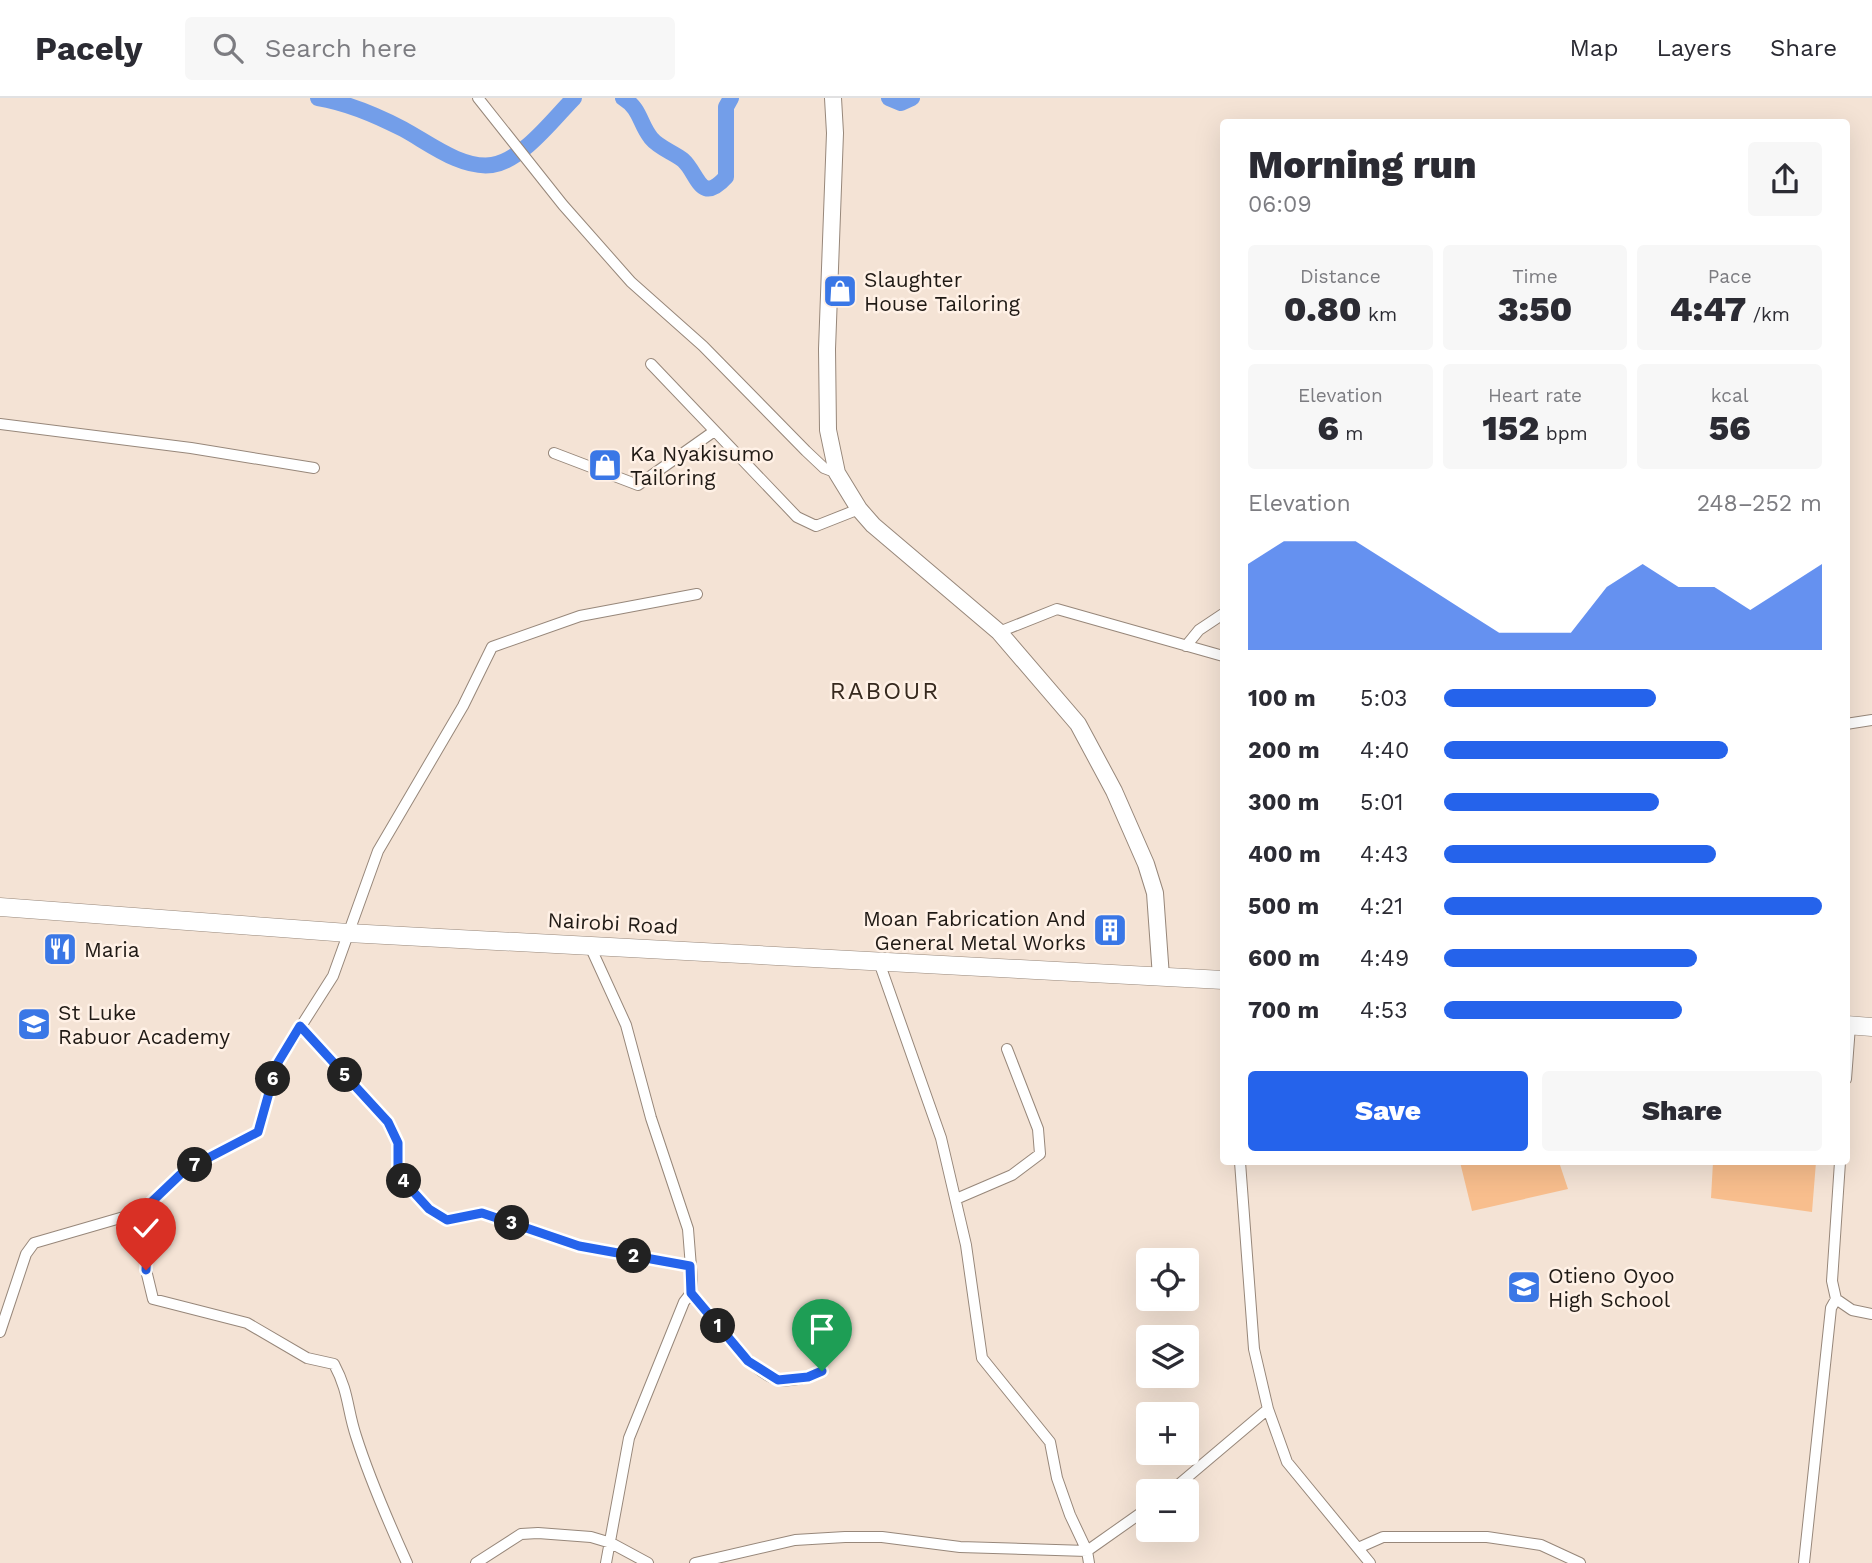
<!DOCTYPE html>
<meta charset="utf-8">
<style>
:root{--surface:#fff;--page:#f7f7f7;--text:#2b2b33;--muted:#7c7c81;--line:#e1e1e2;--accent:#2563eb}
body{margin:0;font-family:"Work Sans",sans-serif;background:var(--page);color:var(--text);height:100vh;display:flex;flex-direction:column;font-size:26px;white-space:nowrap}
*{box-sizing:border-box;margin:0}
p{font-size:23px;color:var(--muted)}
.icon{flex:none;width:38px;height:38px;fill:none;stroke:currentColor;stroke-width:2;stroke-linecap:round;stroke-linejoin:round}
.map{position:relative;flex:1;overflow:hidden}
.side{position:absolute;left:1220px;top:21px;width:630px;height:1046px;display:flex;flex-direction:column;background:var(--surface);border-radius:7px;box-shadow:0 7px 28px #0002}
.side>*{flex:none}
.buttons{position:absolute;left:1136px;top:1150px;display:grid;gap:14px}
.buttons a{display:grid;place-items:center;width:63px;height:63px;border-radius:7px;background:var(--surface);box-shadow:0 7px 28px #0002;font-size:35px}
.pin{position:absolute;display:grid;place-items:center;width:60px;height:60px;color:#fff;margin:-72px -30px;border-radius:50% 50% 50% 0;rotate:-45deg;box-shadow:0 0 7px #0007}
.pin .icon{rotate:45deg}
.km{position:absolute;width:35px;height:35px;margin:-18px;border-radius:50%;background:#222;color:#fff;font-size:19px;line-height:35px;text-align:center}
.round{display:grid;place-items:center;flex:none;width:74px;height:74px;border-radius:7px;background:var(--page)}
.head{display:flex;align-items:center;justify-content:space-between;height:119px;padding:0 28px}
h1{font-size:38px;font-weight:800;line-height:52px}
.stats{display:grid;grid-template-columns:repeat(3,1fr);gap:10px;height:119px;padding:7px 28px}
.stats div{display:grid;align-content:center;border-radius:7px;background:var(--page);text-align:center}
.stats b{font-size:35px;font-weight:800}
.stats small{font-size:19px;font-weight:400}
.stats p{font-size:19px}
.chart{height:196px;padding:14px 28px}
.chart p{display:flex;justify-content:space-between}
.chart svg{width:100%;height:126px;margin-top:7px;fill:var(--accent);opacity:.7}
.primary-button{display:flex;gap:14px;margin-top:auto;padding:14px 28px}
.primary-button a{flex:1;height:80px;border-radius:7px;background:var(--accent);color:#fff;font-size:28px;font-weight:800;line-height:80px;text-align:center}
.primary-button a+a{background:var(--page);color:var(--text)}
ul{padding:0 28px;list-style:none;font-size:23px}
li{display:grid;grid-template-columns:112px 84px 1fr;align-items:center;height:52px}
li i{height:18px;border-radius:9px;background:var(--accent)}
header{display:flex;align-items:center;gap:42px;box-sizing:border-box;height:98px;padding:0 35px;background:var(--surface);border-bottom:2px solid var(--line)}
header strong{font-size:33px}
nav{display:flex;gap:38px;margin-inline-start:auto;font-size:24px}
.search{width:490px;height:63px;background:var(--page);display:flex;align-items:center;gap:18px;box-sizing:border-box;padding:0 24px;border-radius:7px;color:var(--muted);font-size:26px}
.map>svg:first-child{display:block}
.green{fill:#f8be8d}
.lines{fill:none;stroke-linecap:round;stroke-linejoin:round}
.river{stroke:#739ee9;stroke-width:16}
.minor-casing{stroke:#97877a;stroke-width:12}
.primary-casing{stroke:#97877a;stroke-width:18}
.trunk-casing{stroke:#97877a;stroke-width:19}
.minor{stroke:#fff;stroke-width:10}
.primary{stroke:#fff;stroke-width:16}
.trunk{stroke:#fff;stroke-width:18}
.route-casing{stroke:#fff;stroke-width:14}
.route{stroke:#2563eb;stroke-width:9}
.labels{text-anchor:middle;dominant-baseline:central;stroke-width:5;stroke-linejoin:round;paint-order:stroke}
.poi-label{font-size:21px;fill:#201a15;stroke:#fff1e6;text-anchor:start}
.street-label{font-size:21px;fill:#201a15;stroke:#fff1e6}
.quarter-label{font-size:24px;letter-spacing:2px;fill:#36291e;stroke:#fff1e6}
</style>
<header>
<strong>Pacely</strong>
<div class="search"><svg class="icon" aria-label="search" viewBox="0 0 24 24"><circle cx="10" cy="10" r="6"/><path d="M15 15l6 6"/></svg>Search here</div>
<nav><a>Map</a><a>Layers</a><a>Share</a></nav>
</header>
<div class="map">
<svg width="1872" height="1465" viewBox="0 0 1872 1465">
<rect width="100%" height="100%" fill="#f4e3d5"/>
<path class="green" d="M1460,1064H1559L1568,1091L1472,1113Z
M1713,1064H1816L1812,1114L1711,1100Z"/>
<g class="lines">
<path class="river" d="M318,0C348,5 376,17 403,31C429,45 461,71 492,67C522,63 555,19 574,0
M623,0C641,11 639,25 651,40C659,50 673,54 683,62C698,75 700,108 726,79V9L731,0
M889,0L901,5L912,0"/>
<g class="minor-casing">
<path id="minor" d="M478,0L563,107L631,184L703,248L806,353L824,370L837,375
M651,266L797,419L816,428L859,411
M0,326L191,350L314,370
M554,355L638,387L713,334
M999,534L1057,511L1223,558
M1186,548L1199,532L1223,516
M1846,626L1872,622
M589,846L626,927L651,1020L688,1131L692,1182L691,1195L684,1204L629,1340L606,1465
M879,864L941,1040L966,1147L982,1260L1050,1344L1057,1380L1070,1417L1087,1453L1089,1465
M300,928L388,1024L398,1045V1077L429,1111L447,1122L482,1115L579,1148L690,1168
M1846,981L1850,928
M1240,1064L1254,1251L1268,1311L1287,1364L1370,1465
M1840,1064L1832,1183L1836,1201L1852,1212L1872,1216
M956,1101L1012,1077L1040,1056L1038,1031L1007,951
M141,1114L148,1133L146,1172L153,1201L247,1225L307,1260L334,1266C349,1294 347,1311 356,1338C370,1382 388,1423 407,1465
M691,1195C709,1216 752,1277 779,1282C793,1284 810,1279 822,1273
M0,1234L26,1156L34,1145L141,1114L185,1072L258,1034L277,966L333,878L378,753L463,608L492,549L580,518L697,496
M1171,1393L1268,1311
M1358,1450L1383,1439H1487L1541,1447L1580,1465
M476,1465L521,1436L538,1435L591,1439L611,1445L648,1465
M695,1465L795,1442L845,1439H882L960,1449L1087,1453L1148,1410
M1804,1465L1831,1210L1836,1201"/>
</g>
<g class="primary-casing">
<path id="primary" d="M833,0L835,35L827,251L828,332L837,375L859,411L873,427L999,534L1078,626L1114,693L1146,766L1155,795L1161,879"/>
</g>
<g class="trunk-casing">
<path id="trunk" d="M0,809L348,835L1223,882
M1846,927L1872,929"/>
</g>
<use href="#minor" class="minor"/>
<use href="#primary" class="primary"/>
<use href="#trunk" class="trunk"/>
</g>
<g class="lines">
<g class="route-casing">
<path id="route" d="M146,1172L148,1133L141,1114L185,1072L258,1034L277,966L300,928L388,1024L398,1045V1077L429,1111L447,1122L482,1115L579,1148L690,1168L691,1195L748,1263L778,1282L808,1279L822,1273"/>
</g>
<use href="#route" class="route"/>
</g>
<defs>
<g id="shop-square" transform="scale(1.75)"><rect x="-9" y="-9" width="18" height="18" rx="4" fill="#3a77e6" stroke="#fff1e6"/><path d="M-5-2.5h2.3a2.7 3.5 0 0 1 5.4 0H5L5.5 6h-11ZM-1.5-2.5h3a1.5 2.3 0 0 0-3 0Z" fill="#fff"/></g>
<g id="building-square" transform="scale(1.75)"><rect x="-9" y="-9" width="18" height="18" rx="4" fill="#3a77e6" stroke="#fff1e6"/><path d="M-4-6H4V6H1V3H-1V6H-4ZM-2.5-4.3h1.7v1.8h-1.7ZM.8-4.3h1.7v1.8H.8ZM-2.5-1h1.7V.8h-1.7ZM.8-1h1.7V.8H.8Z" fill="#fff"/></g>
<g id="restaurant-square" transform="scale(1.75)"><rect x="-9" y="-9" width="18" height="18" rx="4" fill="#3a77e6" stroke="#fff1e6"/><path d="M-5-6h1v4h1v-4h1v4h1v-4h1v5L-1.5 .5V6h-2V.5L-5-1ZM5-6V6H3V1.5H1.5Q1.5-4 5-6Z" fill="#fff"/></g>
<g id="school-square" transform="scale(1.75)"><rect x="-9" y="-9" width="18" height="18" rx="4" fill="#3a77e6" stroke="#fff1e6"/><path d="M0-5L7-2L0 1L-7-2ZM-4 1L0 2.5L4 1V4Q0 6-4 4Z" fill="#fff"/></g>
</defs>
<g fill-rule="evenodd">
<use href="#shop-square" x="840" y="193"/>
<use href="#shop-square" x="605" y="367"/>
<use href="#building-square" x="1110" y="832"/>
<use href="#restaurant-square" x="60" y="851"/>
<use href="#school-square" x="34" y="926"/>
<use href="#school-square" x="1524" y="1189"/>
</g>
<g class="labels">
<g class="poi-label">
<text x="864" y="181">Slaughter<tspan x="864" dy="24">House Tailoring</tspan></text>
<text x="630" y="355">Ka Nyakisumo<tspan x="630" dy="24">Tailoring</tspan></text>
<text x="1086" y="820" text-anchor="end">Moan Fabrication And<tspan x="1086" dy="24">General Metal Works</tspan></text>
<text x="84" y="851">Maria</text>
<text x="58" y="914">St Luke<tspan x="58" dy="24">Rabuor Academy</tspan></text>
<text x="1548" y="1177">Otieno Oyoo<tspan x="1548" dy="24">High School</tspan></text>
</g>
<g class="street-label">
<text transform="translate(613 825) rotate(3)">Nairobi Road</text>
</g>
<g class="quarter-label">
<text x="885" y="593">RABOUR</text>
</g>
</g>
</svg>
<div class="buttons">
<a><svg class="icon" aria-label="locate" viewBox="0 0 24 24"><circle cx="12" cy="12" r="6"/><path d="M12 2v4M12 18v4M2 12h4M18 12h4"/></svg></a>
<a><svg class="icon" aria-label="layers" viewBox="0 0 24 24"><path d="M12 4l9 5-9 5-9-5zM3 14l9 5 9-5"/></svg></a>
<a>+</a>
<a>−</a>
</div>
<div class="pin" style="left:822px;top:1273px;background:#1e9e55"><svg class="icon" aria-label="arrive" viewBox="0 0 24 24"><path d="M6 21V4h12l-3 4 3 4H6"/></svg></div>
<div class="pin" style="left:146px;top:1172px;background:#d93025"><svg class="icon" aria-label="check" viewBox="0 0 24 24"><path d="M5 12l5 5 9-10"/></svg></div>
<b class="km" style="left:718px;top:1228px">1</b>
<b class="km" style="left:634px;top:1158px">2</b>
<b class="km" style="left:512px;top:1125px">3</b>
<b class="km" style="left:404px;top:1083px">4</b>
<b class="km" style="left:345px;top:977px">5</b>
<b class="km" style="left:273px;top:981px">6</b>
<b class="km" style="left:195px;top:1067px">7</b>
<section class="side">
<div class="head"><div><h1>Morning run</h1><p>06:09</p></div><a class="round"><svg class="icon" aria-label="share" viewBox="0 0 24 24"><path d="M12 15V3M7 8l5-5 5 5M5 13v7h14v-7"/></svg></a></div>
<div class="stats">
<div><p>Distance</p><b>0.80<small> km</small></b></div>
<div><p>Time</p><b>3:50</b></div>
<div><p>Pace</p><b>4:47<small> /km</small></b></div>
</div>
<div class="stats">
<div><p>Elevation</p><b>6<small> m</small></b></div>
<div><p>Heart rate</p><b>152<small> bpm</small></b></div>
<div><p>kcal</p><b>56</b></div>
</div>
<div class="chart"><p><span>Elevation</span>248–252 m</p>
<svg viewBox="0 0 160 44" preserveAspectRatio="none"><path d="M0 44V14L10 6L20 6L30 6L40 14L50 22L60 30L70 38L80 38L90 38L100 22L110 14L120 22L130 22L140 30L150 22L160 14V44z"/></svg>
</div>
<ul>
<li><b>100 m</b>5:03<i style="width:56%"></i></li>
<li><b>200 m</b>4:40<i style="width:75%"></i></li>
<li><b>300 m</b>5:01<i style="width:57%"></i></li>
<li><b>400 m</b>4:43<i style="width:72%"></i></li>
<li><b>500 m</b>4:21<i style="width:100%"></i></li>
<li><b>600 m</b>4:49<i style="width:67%"></i></li>
<li><b>700 m</b>4:53<i style="width:63%"></i></li>
</ul>
<div class="primary-button"><a>Save</a><a>Share</a></div>
</section>
</div>
